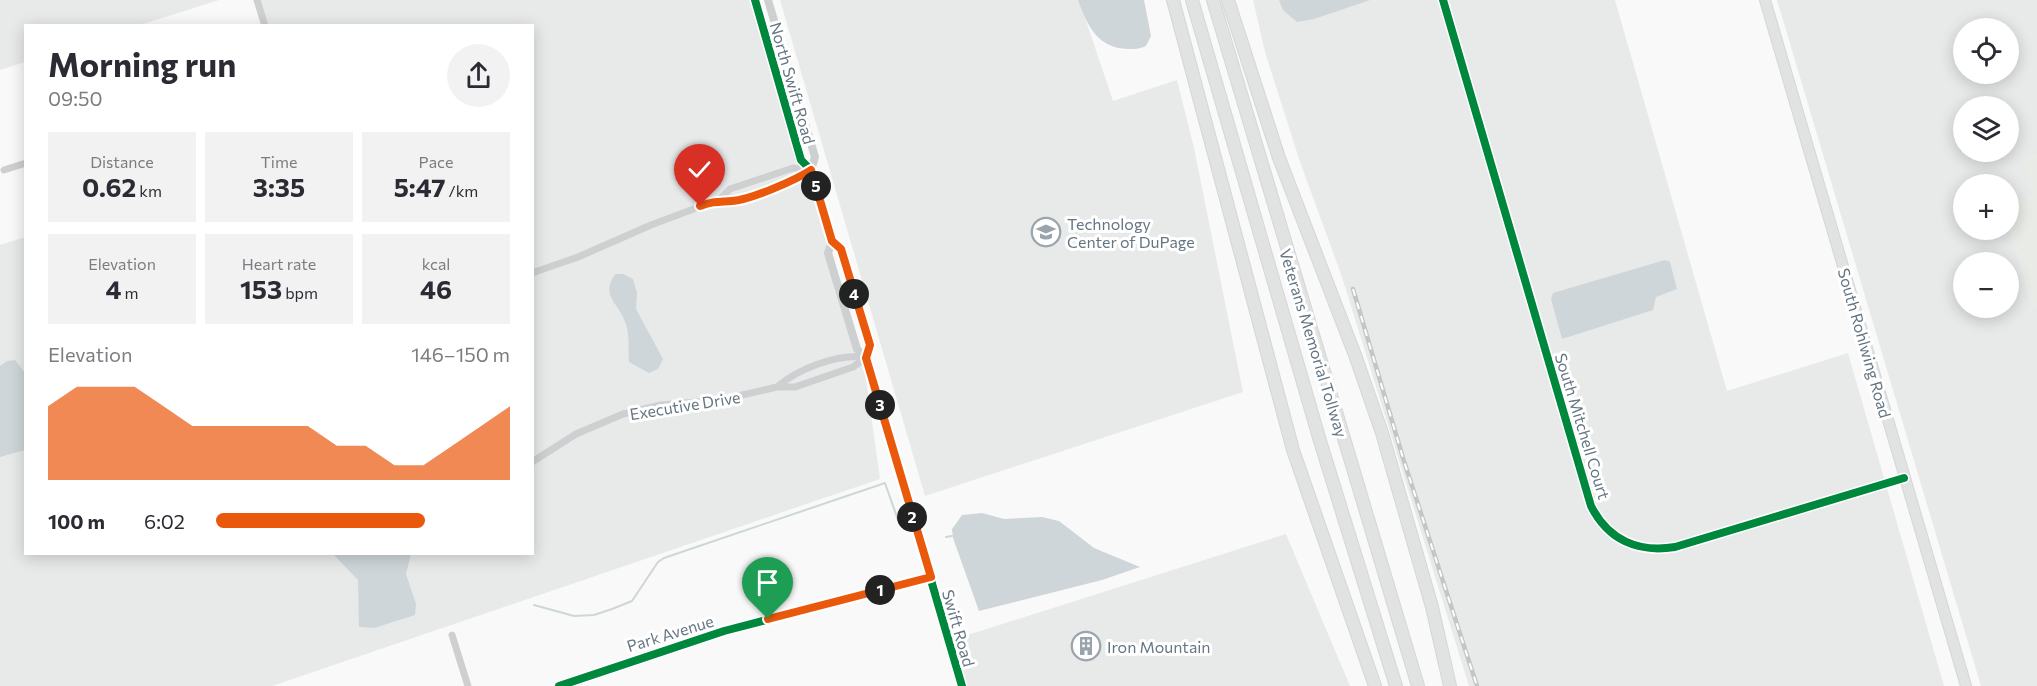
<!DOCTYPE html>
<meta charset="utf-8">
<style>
:root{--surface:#fff;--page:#f2f2f3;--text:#2b2b33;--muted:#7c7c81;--accent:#ea580c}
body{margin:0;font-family:Commissioner,sans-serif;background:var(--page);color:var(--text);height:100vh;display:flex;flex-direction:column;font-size:22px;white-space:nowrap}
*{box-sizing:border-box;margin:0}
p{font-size:20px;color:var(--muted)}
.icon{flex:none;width:33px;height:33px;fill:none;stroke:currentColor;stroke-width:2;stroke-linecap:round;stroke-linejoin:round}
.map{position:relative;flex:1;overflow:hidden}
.panel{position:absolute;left:24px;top:24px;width:510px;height:531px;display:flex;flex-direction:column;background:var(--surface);border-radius:0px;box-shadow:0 3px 15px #0003}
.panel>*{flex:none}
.fabs{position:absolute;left:1953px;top:18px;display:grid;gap:12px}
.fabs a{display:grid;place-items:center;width:66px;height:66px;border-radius:50%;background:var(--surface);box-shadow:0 3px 15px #0003;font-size:30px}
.pin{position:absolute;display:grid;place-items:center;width:51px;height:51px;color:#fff;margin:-62px -26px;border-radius:50% 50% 50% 0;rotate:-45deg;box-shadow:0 0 6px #0007}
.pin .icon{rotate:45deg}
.km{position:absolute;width:30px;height:30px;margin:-15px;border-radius:50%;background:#222;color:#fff;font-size:16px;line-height:30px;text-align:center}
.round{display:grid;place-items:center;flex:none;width:63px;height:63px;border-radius:32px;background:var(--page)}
.summary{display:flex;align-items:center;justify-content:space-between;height:102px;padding:0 24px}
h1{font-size:33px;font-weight:700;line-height:45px}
.figures{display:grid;grid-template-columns:repeat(3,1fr);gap:9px;height:102px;padding:6px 24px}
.figures div{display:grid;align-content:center;border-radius:0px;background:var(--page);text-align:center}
.figures b{font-size:26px;font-weight:700}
.figures small{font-size:16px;font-weight:400}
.figures p{font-size:16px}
.chart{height:168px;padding:12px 24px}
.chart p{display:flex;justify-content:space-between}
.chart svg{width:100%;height:108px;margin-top:6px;fill:var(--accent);opacity:.7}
ul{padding:0 24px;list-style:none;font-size:20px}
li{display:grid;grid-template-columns:96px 72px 1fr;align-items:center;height:45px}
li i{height:15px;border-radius:8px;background:var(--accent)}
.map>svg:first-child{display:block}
.built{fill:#e8e9e9;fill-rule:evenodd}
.green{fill:#e8ebe6}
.water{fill:#ced6d9}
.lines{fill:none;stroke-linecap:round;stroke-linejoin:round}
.stream{stroke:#ced6d9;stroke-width:2}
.primary-casing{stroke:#d5d6d7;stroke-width:12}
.motorway-casing{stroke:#d5d6d6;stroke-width:14}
.minor{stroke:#cecfd0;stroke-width:7}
.tertiary{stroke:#cecfd0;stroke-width:8}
.primary{stroke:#e1e2e2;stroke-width:10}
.motorway{stroke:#e1e2e2;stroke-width:12}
.rail-casing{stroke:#c3c5c6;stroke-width:4.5}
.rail{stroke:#fff;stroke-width:2;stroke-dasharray:7;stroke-linecap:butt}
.cycleway-casing{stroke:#fff;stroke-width:11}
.cycleway{stroke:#00873e;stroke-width:8}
.route-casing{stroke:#fff;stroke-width:12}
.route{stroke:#ea580c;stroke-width:8}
.labels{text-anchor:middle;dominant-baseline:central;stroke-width:6;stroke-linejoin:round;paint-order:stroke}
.street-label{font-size:16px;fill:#657683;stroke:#fff}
.poi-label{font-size:16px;fill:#657683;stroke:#fff;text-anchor:start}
</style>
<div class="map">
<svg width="2037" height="686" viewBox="0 0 2037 686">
<rect width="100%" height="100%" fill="#f9f9f9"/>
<path class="built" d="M0,0H219L140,25L26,26L25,62L0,70Z
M254,0H759L864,364L880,479L272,686H0V245L25,237L26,554H532V26L262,25Z
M780,0H1079L1113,101L1177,80L1194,148L1243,392L925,496Z
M1253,0H1615L1727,391L1848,353L1944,686H1469L1341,274L1300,162L1265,52Z
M1777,0H2037V155L2023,160L2034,197L2009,205L2008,184H1964V230H2008L2009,224L2033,305L2037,304V686H1981ZM1964,28H2008V74H1964ZM1964,106H2008V152H1964ZM1964,262H2008V308H1964Z
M1286,534L1350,686H965L952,640Z"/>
<path class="green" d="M2037,155V304L2033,305L2009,224L2008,205L2034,197L2022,160Z"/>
<path class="water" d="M1078,0H1144L1151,36L1146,46C1140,49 1134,49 1128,49C1097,48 1087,25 1078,0Z
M1279,0H1370L1314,19L1297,22L1283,10Z
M1665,260L1670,262L1677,289L1656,297L1653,310L1562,339L1551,299L1553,293Z
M615,274H623L633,279L637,293L636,309L663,359L658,369L649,373L629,362C628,350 630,337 626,324C619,302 600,297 615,274Z
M15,360L25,373V450L0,457V366L7,361Z
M982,513L1004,519L1042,517L1059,521L1094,548L1140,567L1102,580L979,611L953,538L952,529L962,515Z
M333,554H411L406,574L416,604L415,615L374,628L359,627L358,580Z"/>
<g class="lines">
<path class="stream" d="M946,537L952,536
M534,605L574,616L594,615L612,609L632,601L658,562L664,558L885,483L898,520"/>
<g class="primary-casing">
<path id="primary" d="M1765,0L1966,686"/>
</g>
<g class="motorway-casing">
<path id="motorway" d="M1173,0L1293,450L1375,686
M1192,0L1320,441L1396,686
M1213,0L1418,686
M1228,0L1279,158L1355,355L1382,433L1432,607L1450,686"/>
</g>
<path class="minor" d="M257,0L265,26
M1443,0L1591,506C1608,540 1638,553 1675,547L1904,478
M4,170L26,163
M720,199C744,203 790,184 810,170
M532,273L578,257L651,225L720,199L730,189L793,168L811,170
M777,387C799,368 837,354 866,357
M532,462L576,434L623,414L661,405L720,400L777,387H795L853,367L866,358
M452,635L468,686
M559,686L724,631L931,577"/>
<path class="tertiary" d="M755,0L801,160L811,170L832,241L841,249L870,345L866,358L962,686
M768,0L815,157L811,170
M832,241L828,253L857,349L866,358"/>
<use href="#primary" class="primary"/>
<use href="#motorway" class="motorway"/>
<g class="rail-casing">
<path id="rail" d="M1353,289L1403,458L1477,686"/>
</g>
<use href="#rail" class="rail"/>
<g class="cycleway-casing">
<path id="cycleway" d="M755,0L801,160L811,170L832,241L841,249L870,345L866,358L962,686
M1443,0L1591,506C1608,540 1638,553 1675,547L1904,478
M559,686L724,631L931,577"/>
</g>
<use href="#cycleway" class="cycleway"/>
</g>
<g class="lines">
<g class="route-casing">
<path id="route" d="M700,206C714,201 718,202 732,201C750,200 796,180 811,170L832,241L841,249L870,345L866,358L931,577L768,619"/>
</g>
<use href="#route" class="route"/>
</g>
<defs>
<g id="school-ring" transform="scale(1.5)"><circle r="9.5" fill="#fff" stroke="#99a4ac" stroke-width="1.5"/><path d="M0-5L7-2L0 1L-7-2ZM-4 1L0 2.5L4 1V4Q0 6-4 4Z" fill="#99a4ac"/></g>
<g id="building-ring" transform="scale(1.5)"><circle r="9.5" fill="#fff" stroke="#99a4ac" stroke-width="1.5"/><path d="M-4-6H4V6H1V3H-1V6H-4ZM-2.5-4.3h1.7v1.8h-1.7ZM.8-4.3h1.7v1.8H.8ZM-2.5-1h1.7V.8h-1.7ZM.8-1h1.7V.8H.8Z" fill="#99a4ac"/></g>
</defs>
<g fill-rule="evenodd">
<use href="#school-ring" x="1046" y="232"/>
<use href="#building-ring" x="1086" y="646"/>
</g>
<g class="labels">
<g class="street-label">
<text transform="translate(793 83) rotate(74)">North Swift Road</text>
<text transform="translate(1314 343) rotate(73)">Veterans Memorial Tollway</text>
<text transform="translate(1865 343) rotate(74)">South Rohlwing Road</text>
<text transform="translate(685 405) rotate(-9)">Executive Drive</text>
<text transform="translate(1583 426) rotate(73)">South Mitchell Court</text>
<text transform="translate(959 628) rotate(74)">Swift Road</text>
<text transform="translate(670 633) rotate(-17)">Park Avenue</text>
</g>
<g class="poi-label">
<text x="1067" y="223">Technology<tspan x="1067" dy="18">Center of DuPage</tspan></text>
<text x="1107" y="646">Iron Mountain</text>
</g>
</g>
</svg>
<div class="fabs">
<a><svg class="icon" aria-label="locate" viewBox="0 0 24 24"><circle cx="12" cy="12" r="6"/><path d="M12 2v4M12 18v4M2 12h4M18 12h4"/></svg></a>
<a><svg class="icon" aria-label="layers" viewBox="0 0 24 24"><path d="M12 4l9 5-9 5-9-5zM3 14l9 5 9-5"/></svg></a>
<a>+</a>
<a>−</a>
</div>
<div class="pin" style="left:768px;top:619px;background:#1e9e55"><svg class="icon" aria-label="arrive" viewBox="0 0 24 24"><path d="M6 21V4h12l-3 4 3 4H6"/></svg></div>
<div class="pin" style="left:700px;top:206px;background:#d93025"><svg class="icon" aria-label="check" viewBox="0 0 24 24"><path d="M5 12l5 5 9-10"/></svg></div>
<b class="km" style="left:880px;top:590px">1</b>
<b class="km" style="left:912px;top:517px">2</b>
<b class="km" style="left:880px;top:405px">3</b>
<b class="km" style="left:854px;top:294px">4</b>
<b class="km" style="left:816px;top:186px">5</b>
<section class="panel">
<div class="summary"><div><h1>Morning run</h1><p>09:50</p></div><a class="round"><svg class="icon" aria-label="share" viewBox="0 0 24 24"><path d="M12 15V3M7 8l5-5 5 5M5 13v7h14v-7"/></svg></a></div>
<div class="figures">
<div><p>Distance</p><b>0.62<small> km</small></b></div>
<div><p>Time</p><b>3:35</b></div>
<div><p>Pace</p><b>5:47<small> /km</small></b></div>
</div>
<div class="figures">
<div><p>Elevation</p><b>4<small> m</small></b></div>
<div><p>Heart rate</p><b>153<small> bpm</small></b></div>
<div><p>kcal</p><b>46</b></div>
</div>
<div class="chart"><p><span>Elevation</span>146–150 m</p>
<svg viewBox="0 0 160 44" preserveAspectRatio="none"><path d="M0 44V14L10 6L20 6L30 6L40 14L50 22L60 22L70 22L80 22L90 22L100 30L110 30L120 38L130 38L140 30L150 22L160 14V44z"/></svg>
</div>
<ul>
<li><b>100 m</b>6:02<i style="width:71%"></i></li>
</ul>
</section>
</div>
